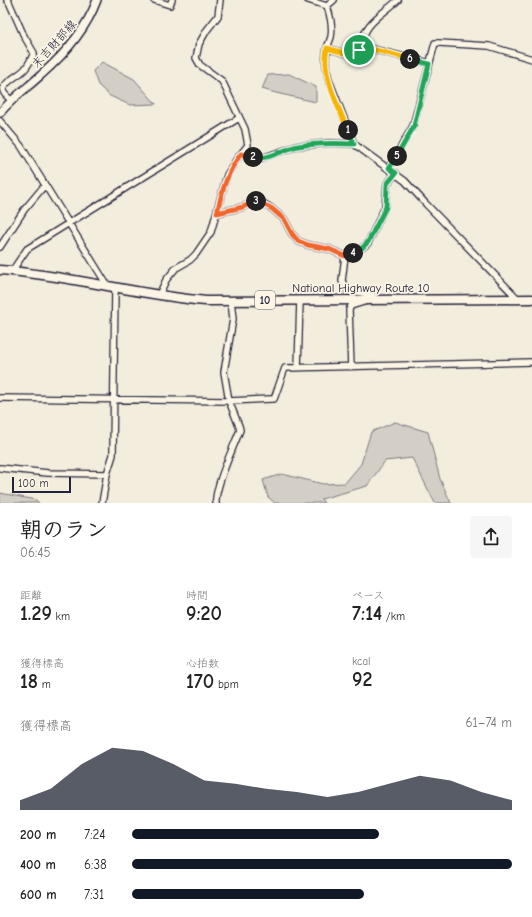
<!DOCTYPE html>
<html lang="ja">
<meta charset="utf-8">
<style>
:root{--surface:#fff;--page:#f6f6f6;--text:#222;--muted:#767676;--accent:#111827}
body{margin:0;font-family:"Comic Neue","Klee One",sans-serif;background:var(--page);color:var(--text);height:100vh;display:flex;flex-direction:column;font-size:15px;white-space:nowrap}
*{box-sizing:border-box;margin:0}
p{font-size:13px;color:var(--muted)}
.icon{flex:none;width:22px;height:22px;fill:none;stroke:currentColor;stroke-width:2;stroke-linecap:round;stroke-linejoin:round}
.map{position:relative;height:503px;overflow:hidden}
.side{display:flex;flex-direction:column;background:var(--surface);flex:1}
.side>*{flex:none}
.scale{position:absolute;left:12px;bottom:10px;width:59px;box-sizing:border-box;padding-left:4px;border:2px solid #22223b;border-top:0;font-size:11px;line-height:14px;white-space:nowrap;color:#22223b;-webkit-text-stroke:3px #fcf5e5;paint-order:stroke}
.pin{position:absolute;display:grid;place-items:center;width:34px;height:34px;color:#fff;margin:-17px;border:2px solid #fff;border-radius:50%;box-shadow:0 1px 4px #0007}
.km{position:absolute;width:20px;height:20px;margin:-10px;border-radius:50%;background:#222;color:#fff;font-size:11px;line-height:20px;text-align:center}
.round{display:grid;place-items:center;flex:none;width:42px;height:42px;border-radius:4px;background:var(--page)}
.head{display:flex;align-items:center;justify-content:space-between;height:68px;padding:0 20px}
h1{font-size:22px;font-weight:600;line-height:30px}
.stats{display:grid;grid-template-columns:repeat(3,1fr);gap:6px;height:68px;padding:4px 20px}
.stats div{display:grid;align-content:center}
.stats b{font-size:20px;font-weight:600}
.stats small{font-size:11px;font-weight:400}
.stats p{font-size:11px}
.chart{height:112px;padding:8px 20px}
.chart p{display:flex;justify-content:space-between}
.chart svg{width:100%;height:72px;margin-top:4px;fill:var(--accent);opacity:.7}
ul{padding:0 20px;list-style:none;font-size:13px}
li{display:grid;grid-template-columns:64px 48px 1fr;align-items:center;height:30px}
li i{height:10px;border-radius:5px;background:var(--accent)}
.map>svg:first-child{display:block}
.green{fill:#d4cfc6;stroke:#7b7880}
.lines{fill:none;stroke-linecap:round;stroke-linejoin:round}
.minor-casing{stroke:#22223b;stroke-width:8}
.major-casing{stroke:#22223b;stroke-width:10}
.highway-casing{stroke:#22223b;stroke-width:11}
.minor{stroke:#fcf5e5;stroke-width:5.5}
.major{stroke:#fcf5e5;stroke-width:7}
.highway{stroke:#fcf5e5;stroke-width:8}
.split-1-casing{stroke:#fff;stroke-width:8}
.split-2-casing{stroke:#fff;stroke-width:8}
.split-3-casing{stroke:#fff;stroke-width:8}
.split-4-casing{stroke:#fff;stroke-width:8}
.split-5-casing{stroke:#fff;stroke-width:8}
.split-6-casing{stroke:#fff;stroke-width:8}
.split-7-casing{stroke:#fff;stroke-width:8}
.split-1{stroke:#f5b400;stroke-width:5}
.split-2{stroke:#22a559;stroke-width:5}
.split-3{stroke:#f0652b;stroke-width:5}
.split-4{stroke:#f0652b;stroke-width:5}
.split-5{stroke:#22a559;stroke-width:5}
.split-6{stroke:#22a559;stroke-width:5}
.split-7{stroke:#f5b400;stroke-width:5}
.labels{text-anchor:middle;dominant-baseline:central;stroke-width:3.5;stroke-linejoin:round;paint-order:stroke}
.shield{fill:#fcf5e5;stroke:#63616e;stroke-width:1}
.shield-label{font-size:11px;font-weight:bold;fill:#22223b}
.street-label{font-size:12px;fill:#22223b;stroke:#fcf5e5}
</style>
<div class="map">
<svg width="532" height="503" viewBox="0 0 532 503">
<rect width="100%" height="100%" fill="#f3edde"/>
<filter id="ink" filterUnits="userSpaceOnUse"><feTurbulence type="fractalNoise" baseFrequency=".025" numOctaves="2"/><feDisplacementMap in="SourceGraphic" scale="8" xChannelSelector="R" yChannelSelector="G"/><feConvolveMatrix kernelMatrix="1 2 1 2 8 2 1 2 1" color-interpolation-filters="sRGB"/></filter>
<g filter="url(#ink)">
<path class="green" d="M102,62L134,79L156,104L130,105L110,96L98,85L93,71Z
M289,74L316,87V102L276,93L262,89L268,75Z
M395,422L428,432L440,479L451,503H435L412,458L385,461L367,486L321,499L324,503H275L268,497L263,480L282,474L323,484L345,483L361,464L371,432Z
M0,493L36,500L39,503H0Z"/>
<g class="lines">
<g class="minor-casing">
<path id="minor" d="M7,0L9,2L24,36L34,53C31,59 29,65 24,70C19,75 3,83 3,90C3,94 8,97 11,100
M154,0L170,5L172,0
M308,0L327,6
M398,0C386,12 358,26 364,47L429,63
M327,6C330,15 333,27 331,37C329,43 326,49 326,55C325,64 327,72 329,80L354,144L405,181L426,204L518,299
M327,6L334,0
M327,48L344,53L364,47
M0,121L21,146L107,285
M241,154L257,158H262L297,146L330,143L354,144
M389,168L413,126L435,43H439L489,46L532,59
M217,213L243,207L258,200L271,208L284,219L292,234L298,241L308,245L329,249L345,256L362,248L368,243L385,207L387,184L396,173
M0,247L24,210L45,185
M345,256L342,281L348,291L370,294L374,296L375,300
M12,271L27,249L239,118
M159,295L166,280L176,268L190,260L196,254L211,232L227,175L236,160L248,145L245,129L222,81L200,65L196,58L199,44L207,30L218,16L220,0
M351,367L349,310L351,306L367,301
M298,368L300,300
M0,398L229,401L271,399H274L285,368L532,362
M0,468L48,473L107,474
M102,503L107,474L113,455L115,287
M216,503C214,488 234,446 240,430L239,426L229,401L224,372L233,319L231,301"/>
</g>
<g class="major-casing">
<path id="major" d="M0,113C12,98 27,88 41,75C65,54 86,30 97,0"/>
</g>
<g class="highway-casing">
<path id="highway" d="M0,270C69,275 137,295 206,301L532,299"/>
</g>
<use href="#minor" class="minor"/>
<use href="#major" class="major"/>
<use href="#highway" class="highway"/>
</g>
</g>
<g class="lines" filter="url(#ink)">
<g class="split-1-casing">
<path id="split-1" d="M348,130C338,106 321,74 327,48L344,53L359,50"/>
</g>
<g class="split-2-casing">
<path id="split-2" d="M253,157C268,161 283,149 298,146C316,143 335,143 354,144L348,130"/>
</g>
<g class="split-3-casing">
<path id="split-3" d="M253,157L241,154C227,172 222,191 217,213L243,207L256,201"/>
</g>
<g class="split-4-casing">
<path id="split-4" d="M256,201L271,208L284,219L292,234L298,241L308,245L329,249L345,256L353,253"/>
</g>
<g class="split-5-casing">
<path id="split-5" d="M353,253L362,248L368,242L386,207L387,184L396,173L389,168L397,156"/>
</g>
<g class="split-6-casing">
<path id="split-6" d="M397,156L414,126L429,64L410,59"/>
</g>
<g class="split-7-casing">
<path id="split-7" d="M359,50L364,47L410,59"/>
</g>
<use href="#split-1" class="split-1"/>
<use href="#split-2" class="split-2"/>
<use href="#split-3" class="split-3"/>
<use href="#split-4" class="split-4"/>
<use href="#split-5" class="split-5"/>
<use href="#split-6" class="split-6"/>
<use href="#split-7" class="split-7"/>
</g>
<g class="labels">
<rect class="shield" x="255" y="291" width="20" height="18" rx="3"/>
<g class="shield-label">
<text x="265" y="300">10</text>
</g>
<g class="street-label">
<text transform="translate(54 44) rotate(-48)">末吉財部線</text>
<text x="361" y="288">National Highway Route 10</text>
</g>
</g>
</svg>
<div class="scale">100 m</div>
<div class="pin" style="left:359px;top:50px;background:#1e9e55"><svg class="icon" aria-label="arrive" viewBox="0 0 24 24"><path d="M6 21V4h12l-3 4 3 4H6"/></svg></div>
<b class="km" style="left:348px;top:130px">1</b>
<b class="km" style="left:253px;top:157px">2</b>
<b class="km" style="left:256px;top:201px">3</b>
<b class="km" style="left:353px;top:253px">4</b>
<b class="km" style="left:397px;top:156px">5</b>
<b class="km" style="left:410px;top:59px">6</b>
</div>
<section class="side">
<div class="head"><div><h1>朝のラン</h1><p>06:45</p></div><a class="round"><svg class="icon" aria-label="share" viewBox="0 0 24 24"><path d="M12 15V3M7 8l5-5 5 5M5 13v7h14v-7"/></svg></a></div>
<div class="stats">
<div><p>距離</p><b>1.29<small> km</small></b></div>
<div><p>時間</p><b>9:20</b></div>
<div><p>ペース</p><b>7:14<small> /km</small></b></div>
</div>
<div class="stats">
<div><p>獲得標高</p><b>18<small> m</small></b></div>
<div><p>心拍数</p><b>170<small> bpm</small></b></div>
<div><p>kcal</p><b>92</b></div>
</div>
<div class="chart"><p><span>獲得標高</span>61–74 m</p>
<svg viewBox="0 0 160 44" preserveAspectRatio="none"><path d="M0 44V38L10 31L20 16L30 6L40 8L50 16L60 26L70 28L80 31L90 33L100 36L110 33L120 28L130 23L140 26L150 33L160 38V44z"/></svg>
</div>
<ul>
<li><b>200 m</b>7:24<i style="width:65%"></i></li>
<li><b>400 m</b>6:38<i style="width:100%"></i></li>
<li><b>600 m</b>7:31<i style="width:61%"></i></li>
</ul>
</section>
